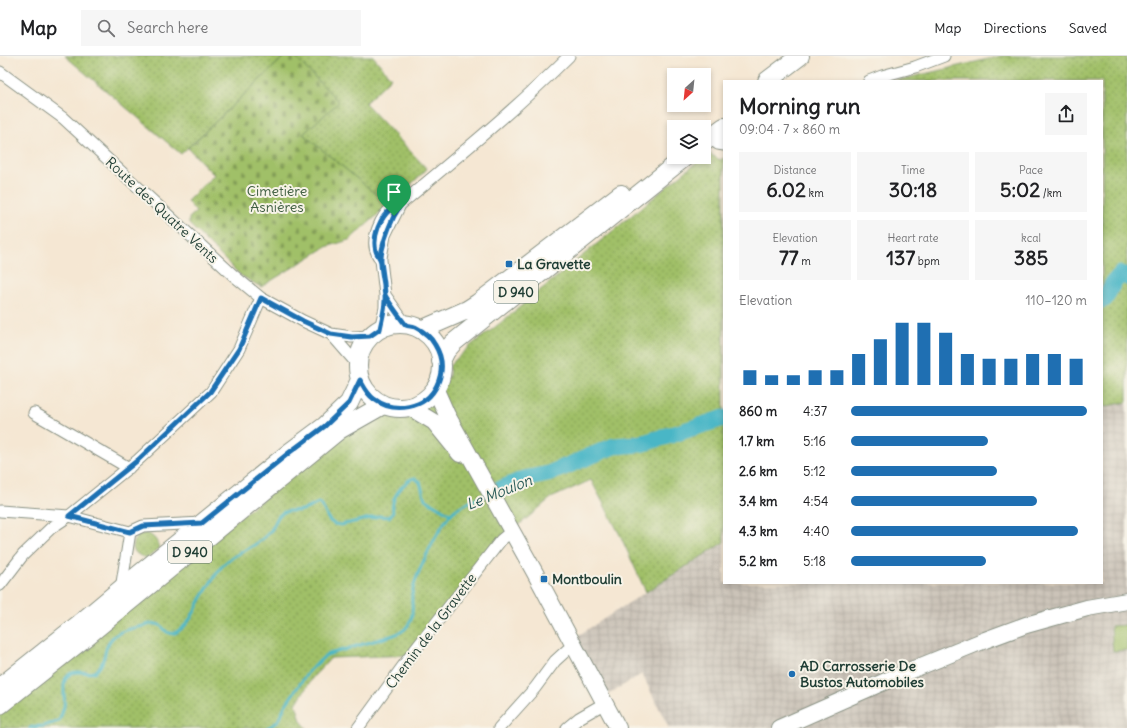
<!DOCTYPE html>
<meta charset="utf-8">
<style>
:root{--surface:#fff;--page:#f6f6f6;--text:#202124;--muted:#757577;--line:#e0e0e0;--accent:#1f6fb2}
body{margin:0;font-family:Delius,sans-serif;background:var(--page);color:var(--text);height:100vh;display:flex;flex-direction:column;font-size:15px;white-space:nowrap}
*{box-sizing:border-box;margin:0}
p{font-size:13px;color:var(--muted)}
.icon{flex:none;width:22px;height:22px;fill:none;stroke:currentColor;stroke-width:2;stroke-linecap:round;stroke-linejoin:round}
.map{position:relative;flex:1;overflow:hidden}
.drawer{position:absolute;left:723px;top:24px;width:380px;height:504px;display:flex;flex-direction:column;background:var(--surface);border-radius:0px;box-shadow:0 2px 6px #0003}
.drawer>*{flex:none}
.needle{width:26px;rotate:207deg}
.controls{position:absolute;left:667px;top:12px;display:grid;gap:8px}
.controls a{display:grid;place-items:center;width:44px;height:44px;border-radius:0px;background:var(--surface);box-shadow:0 2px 6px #0003;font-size:20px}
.pin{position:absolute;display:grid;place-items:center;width:34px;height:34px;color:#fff;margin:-41px -17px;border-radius:50% 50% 50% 0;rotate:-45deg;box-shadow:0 0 4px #0007}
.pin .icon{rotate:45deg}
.round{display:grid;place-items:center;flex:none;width:42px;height:42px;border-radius:0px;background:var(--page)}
.overview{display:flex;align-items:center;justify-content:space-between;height:68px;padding:0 16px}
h1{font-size:22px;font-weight:800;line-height:30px}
.stats{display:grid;grid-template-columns:repeat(3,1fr);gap:6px;height:68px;padding:4px 16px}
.stats div{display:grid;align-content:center;border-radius:0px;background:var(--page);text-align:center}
.stats b{font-size:20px;font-weight:800}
.stats small{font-size:11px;font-weight:400}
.stats p{font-size:11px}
.chart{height:112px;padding:8px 16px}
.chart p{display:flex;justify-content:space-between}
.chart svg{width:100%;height:72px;margin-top:4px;stroke:var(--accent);stroke-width:6}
ul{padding:0 16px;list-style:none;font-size:13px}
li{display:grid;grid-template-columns:64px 48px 1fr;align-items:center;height:30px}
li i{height:10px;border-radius:5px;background:var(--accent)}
header{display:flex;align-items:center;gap:24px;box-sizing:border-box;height:56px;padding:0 20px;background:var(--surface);border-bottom:1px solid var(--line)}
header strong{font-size:19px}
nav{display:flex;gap:22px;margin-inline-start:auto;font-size:14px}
.search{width:280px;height:36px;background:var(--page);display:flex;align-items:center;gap:10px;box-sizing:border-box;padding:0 14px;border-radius:0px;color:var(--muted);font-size:15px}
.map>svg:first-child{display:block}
.industrial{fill:url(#industrial-grid)}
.grass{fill:url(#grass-dots);stroke:#607e4e}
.cemetery{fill:url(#cemetery-stones);stroke:#607e4e}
.green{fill:#a0c068;stroke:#607e4e}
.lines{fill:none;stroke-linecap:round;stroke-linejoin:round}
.stream{stroke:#4ab6c6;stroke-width:3}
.river{stroke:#4ab6c6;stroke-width:17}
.street-casing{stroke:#8a9284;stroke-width:13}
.secondary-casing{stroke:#8a9284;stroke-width:18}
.primary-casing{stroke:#8a9284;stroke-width:20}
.street{stroke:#fff;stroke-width:11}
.secondary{stroke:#fff;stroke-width:16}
.primary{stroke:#fff;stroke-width:18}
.route-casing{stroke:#fff;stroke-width:8}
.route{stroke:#1f6fb2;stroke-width:5}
.poi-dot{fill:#1f6fb2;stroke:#f7f3e8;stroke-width:1.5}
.labels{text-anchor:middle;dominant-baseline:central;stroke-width:4;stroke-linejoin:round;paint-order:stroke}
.shield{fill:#f7f3e8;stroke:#60746a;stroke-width:1}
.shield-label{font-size:13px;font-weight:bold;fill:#1f3d34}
.park-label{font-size:14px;fill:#3f5e41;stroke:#f7f3e8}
.street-label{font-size:14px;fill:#1f3d34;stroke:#f7f3e8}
.poi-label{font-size:14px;font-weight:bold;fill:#1f3d34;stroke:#f7f3e8;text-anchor:start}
.water-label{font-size:15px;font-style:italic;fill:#2a5b58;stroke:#f7f3e8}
</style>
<header>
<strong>Map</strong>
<div class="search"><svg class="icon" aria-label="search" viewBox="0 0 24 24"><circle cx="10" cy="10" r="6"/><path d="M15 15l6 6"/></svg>Search here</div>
<nav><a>Map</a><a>Directions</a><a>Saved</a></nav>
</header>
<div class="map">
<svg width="1127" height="672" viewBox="0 0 1127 672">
<defs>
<pattern id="industrial-grid" width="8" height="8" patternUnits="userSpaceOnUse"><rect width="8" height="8" fill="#cbc3b8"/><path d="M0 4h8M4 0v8" fill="none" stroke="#aea89f"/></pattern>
<pattern id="grass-dots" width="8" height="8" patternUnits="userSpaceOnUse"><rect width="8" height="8" fill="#a0c068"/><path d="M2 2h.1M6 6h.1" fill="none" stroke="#829d56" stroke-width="1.8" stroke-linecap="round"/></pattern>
<pattern id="cemetery-stones" width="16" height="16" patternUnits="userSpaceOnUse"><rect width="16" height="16" fill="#a0c068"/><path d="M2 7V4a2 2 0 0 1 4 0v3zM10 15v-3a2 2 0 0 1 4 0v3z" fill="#829d56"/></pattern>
</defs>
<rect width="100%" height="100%" fill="#f7f3e8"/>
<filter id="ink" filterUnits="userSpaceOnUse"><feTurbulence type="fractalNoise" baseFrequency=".025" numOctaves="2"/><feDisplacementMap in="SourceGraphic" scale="8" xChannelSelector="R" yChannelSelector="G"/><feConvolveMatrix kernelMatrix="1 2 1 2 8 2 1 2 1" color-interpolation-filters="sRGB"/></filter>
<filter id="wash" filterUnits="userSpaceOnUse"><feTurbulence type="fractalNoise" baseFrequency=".012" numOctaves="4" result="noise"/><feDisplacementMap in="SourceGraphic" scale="16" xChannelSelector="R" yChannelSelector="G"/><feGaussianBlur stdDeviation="0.9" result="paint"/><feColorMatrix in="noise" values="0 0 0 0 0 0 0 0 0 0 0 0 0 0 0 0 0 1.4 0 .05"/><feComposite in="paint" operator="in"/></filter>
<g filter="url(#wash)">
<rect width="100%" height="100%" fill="#f5e7d3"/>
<path class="industrial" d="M1127,346V672H669L642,618L602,642L571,584L724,486V527H1102V351Z"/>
<path class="grass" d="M65,0H285L181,98Z
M294,0H373L391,22L365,47L427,113L389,149L303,78L339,46Z
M1001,0H1127V346L1102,351V25H894Z
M708,97L720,104L724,102V486L646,536L620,479L591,424L551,442L507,479L411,599L331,602L313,621L296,648L301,665L307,672H0V649L383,349L400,354L420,347L428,340L435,332L440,322L449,321L450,309L471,289L494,272Z
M146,477C154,480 157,484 159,492L148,502C141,501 138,499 133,494C133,485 136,478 146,477Z"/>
<path class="cemetery" d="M285,0H294L339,46L303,78L389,149L349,184L326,191L261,231L240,219L189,168V162L196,156L187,145L214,119L188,92Z"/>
<path class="green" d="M1127,569V594L1113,595L1111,570Z"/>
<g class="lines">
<path class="stream" d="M30,672L32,671L43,670L59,665C61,660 63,655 64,650C66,640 59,622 72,617C81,613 91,621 98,613C105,606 104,596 108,588C114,575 130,573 143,570C146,569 151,567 155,568C163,568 162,573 167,576C169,577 171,577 173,578C189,570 193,558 201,543C207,533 215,518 223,509C233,498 250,494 261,484C265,481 271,475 273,471C276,466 276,461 281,458C286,453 295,456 302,454C308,453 312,450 318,447L321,448L329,464L334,468L341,469L379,460L389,461C396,455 391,454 393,447C394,439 407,422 415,422L420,426L425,443L450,458
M268,672L278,665L285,650L308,616L326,599L394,579C403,576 408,572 411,563C414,555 411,546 412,538C414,521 439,471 451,458C459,449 474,444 486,439"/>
<path class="river" d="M1102,244L1105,243L1113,227L1121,218L1127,221
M498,434L524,423L548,418L614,390L640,388L674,378L724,362"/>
</g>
</g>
<g filter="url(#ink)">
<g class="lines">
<g class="street-casing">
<path id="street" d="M0,16L63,62L233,219L261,242L303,265L331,278L352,281L370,280
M869,25L882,20L915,11L944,0
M706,79L718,88L724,89
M380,202C379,201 377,199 377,197C370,184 381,160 392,152C395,150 398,149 401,148C458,100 516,53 569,0
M381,202L385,179L400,149
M385,239L406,269
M380,273L385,252V239L380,195
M331,278L358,309
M34,357L129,412
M0,455L69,460L130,476
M130,476L143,470L202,467
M0,529L23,499L51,472L69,460L138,404L211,336L239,293L261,242
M121,533L130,476
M358,672L411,599L501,484L507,479
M499,672L535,632L555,605L567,594
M567,672L579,662L605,647"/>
</g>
<g class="secondary-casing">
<path id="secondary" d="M435,332L447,359L534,515L618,672
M409,351L434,366L460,398
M779,672L904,617L985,584L1026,569L1087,552L1127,545"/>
</g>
<g class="primary-casing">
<path id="primary" d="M767,25L800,0
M704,86L724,71
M358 310a42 42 0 1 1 84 0a42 42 0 1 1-84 0Z
M421,274L467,254L478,247L621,138
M441,305L446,295L453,287L685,101
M0,631L79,568L121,533L290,396L325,370L349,347L360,324
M0,649L86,581L339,374L383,349"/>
</g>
<use href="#street" class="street"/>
<use href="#secondary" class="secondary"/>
<use href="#primary" class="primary"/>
</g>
</g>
<g class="lines" filter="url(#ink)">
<g class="route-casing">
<path id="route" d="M394,160C388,173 382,187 381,202C380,214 385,227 385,239C386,251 382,262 380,273L370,280L352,281L331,278L303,265L261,242L239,293L210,336L138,404L69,460L130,476L143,470L202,467L290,396L325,370L349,347L360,324C364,331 367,338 374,343C394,358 426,353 437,329C443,316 443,302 435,289C431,281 423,275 415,271C412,270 408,270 406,269C403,266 386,242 385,239C384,236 384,231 384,227C383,220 382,213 381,206C380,201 377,199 376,195C372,181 380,161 392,152C395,150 398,149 401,148L394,160"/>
</g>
<use href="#route" class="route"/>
</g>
<g class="poi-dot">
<rect x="505" y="204" width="8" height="8" rx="2"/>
<rect x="540" y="519" width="8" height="8" rx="2"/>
<circle cx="792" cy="618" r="4"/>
</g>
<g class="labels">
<g class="shield">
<rect x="494" y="225" width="44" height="22" rx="3"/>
<rect x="168" y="485" width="44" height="22" rx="3"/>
</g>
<g class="shield-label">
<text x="516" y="236">D 940</text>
<text x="190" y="496">D 940</text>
</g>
<g class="park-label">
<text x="277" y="135">Cimetière<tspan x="277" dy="16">Asnières</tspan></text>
</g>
<g class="street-label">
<text transform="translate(162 154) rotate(43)">Route des Quatre Vents</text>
<text transform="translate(431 575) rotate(-53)">Chemin de la Gravette</text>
</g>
<g class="poi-label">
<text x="517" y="208">La Gravette</text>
<text x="552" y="523">Montboulin</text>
<text x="800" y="610">AD Carrosserie De<tspan x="800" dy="16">Bustos Automobiles</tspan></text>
</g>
<g class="water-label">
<text transform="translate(499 436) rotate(-22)">Le Moulon</text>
</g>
</g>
</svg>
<div class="controls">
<a><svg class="needle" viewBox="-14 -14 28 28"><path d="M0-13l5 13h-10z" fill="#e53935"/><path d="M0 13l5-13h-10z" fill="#757577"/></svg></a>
<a><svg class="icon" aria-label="layers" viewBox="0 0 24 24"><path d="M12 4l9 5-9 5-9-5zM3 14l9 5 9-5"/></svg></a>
</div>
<div class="pin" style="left:394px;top:160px;background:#1e9e55"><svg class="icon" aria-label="arrive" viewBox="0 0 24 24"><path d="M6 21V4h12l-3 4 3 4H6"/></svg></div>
<section class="drawer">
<div class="overview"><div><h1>Morning run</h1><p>09:04 · 7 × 860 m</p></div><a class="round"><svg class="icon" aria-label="share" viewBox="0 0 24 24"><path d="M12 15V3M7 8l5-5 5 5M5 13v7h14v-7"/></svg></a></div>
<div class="stats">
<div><p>Distance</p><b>6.02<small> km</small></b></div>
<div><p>Time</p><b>30:18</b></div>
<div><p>Pace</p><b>5:02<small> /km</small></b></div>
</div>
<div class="stats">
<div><p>Elevation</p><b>77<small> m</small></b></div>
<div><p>Heart rate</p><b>137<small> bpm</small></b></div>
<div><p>kcal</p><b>385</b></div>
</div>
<div class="chart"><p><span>Elevation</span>110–120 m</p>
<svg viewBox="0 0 160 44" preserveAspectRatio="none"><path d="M5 44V35M15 44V38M25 44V38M35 44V35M45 44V35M55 44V25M65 44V16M75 44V6M85 44V6M95 44V12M105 44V25M115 44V28M125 44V28M135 44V25M145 44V25M155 44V28"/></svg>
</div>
<ul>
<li><b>860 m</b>4:37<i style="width:100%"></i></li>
<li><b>1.7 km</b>5:16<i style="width:58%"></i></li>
<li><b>2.6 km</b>5:12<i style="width:62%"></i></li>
<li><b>3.4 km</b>4:54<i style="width:79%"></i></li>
<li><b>4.3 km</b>4:40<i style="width:96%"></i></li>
<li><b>5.2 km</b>5:18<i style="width:57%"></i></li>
</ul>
</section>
</div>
